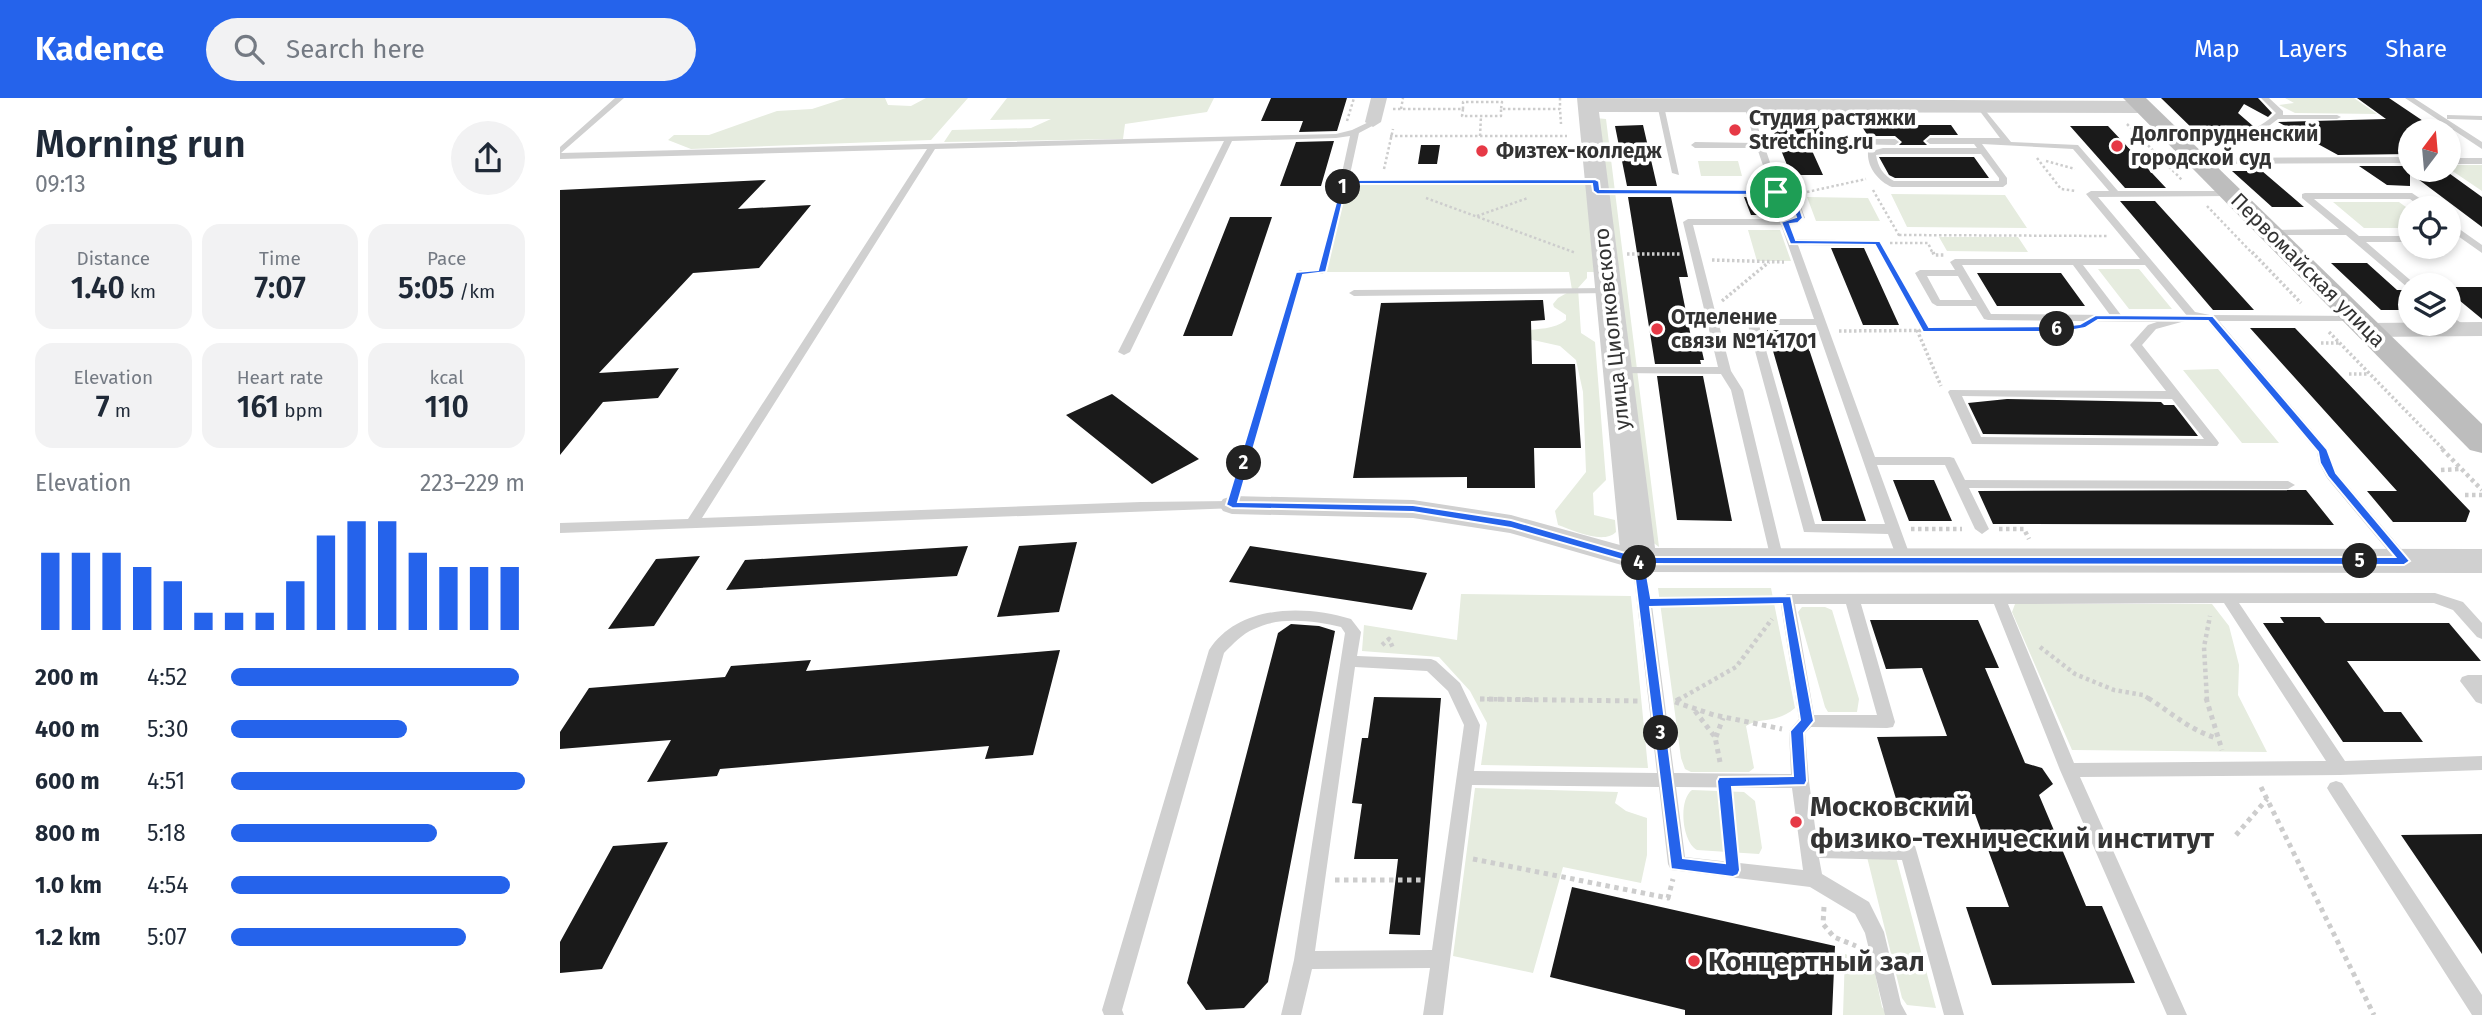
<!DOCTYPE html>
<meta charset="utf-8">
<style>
:root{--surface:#fff;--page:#f2f2f3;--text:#1f2937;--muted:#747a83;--accent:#2563eb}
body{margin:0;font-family:"Fira Sans",sans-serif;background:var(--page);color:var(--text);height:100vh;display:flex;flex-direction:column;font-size:26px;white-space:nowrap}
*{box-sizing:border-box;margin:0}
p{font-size:23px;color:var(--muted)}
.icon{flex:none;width:38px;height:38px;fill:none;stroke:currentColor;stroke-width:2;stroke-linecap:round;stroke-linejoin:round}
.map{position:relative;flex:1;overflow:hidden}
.details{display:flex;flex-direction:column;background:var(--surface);width:560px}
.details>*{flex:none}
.needle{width:46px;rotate:16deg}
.buttons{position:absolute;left:1838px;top:21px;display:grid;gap:14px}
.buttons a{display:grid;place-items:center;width:63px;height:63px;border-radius:50%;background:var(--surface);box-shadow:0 4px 10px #0003;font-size:35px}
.pin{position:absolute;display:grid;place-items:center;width:60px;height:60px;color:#fff;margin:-30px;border:4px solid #fff;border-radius:50%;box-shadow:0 2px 7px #0007}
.km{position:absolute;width:35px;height:35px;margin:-18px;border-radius:50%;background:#222;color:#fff;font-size:19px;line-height:35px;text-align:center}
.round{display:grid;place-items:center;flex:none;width:74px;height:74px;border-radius:37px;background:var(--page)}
.head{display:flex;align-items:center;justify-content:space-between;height:119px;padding:0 35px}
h1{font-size:38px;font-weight:600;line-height:52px}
.metrics{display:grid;grid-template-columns:repeat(3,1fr);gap:10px;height:119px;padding:7px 35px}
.metrics div{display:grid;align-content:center;border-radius:18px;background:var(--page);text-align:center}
.metrics b{font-size:30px;font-weight:600}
.metrics small{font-size:19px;font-weight:400}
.metrics p{font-size:19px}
.chart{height:196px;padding:14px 35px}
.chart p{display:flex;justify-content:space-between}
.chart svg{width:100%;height:126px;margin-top:7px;stroke:var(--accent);stroke-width:6}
ul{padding:0 35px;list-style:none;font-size:23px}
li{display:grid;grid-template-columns:112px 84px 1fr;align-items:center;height:52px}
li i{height:18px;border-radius:9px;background:var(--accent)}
header{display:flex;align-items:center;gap:42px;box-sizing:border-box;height:98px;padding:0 35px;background:var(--accent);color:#fff}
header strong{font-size:33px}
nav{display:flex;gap:38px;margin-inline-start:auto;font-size:24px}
.search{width:490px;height:63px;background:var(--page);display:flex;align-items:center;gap:18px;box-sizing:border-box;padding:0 24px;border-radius:38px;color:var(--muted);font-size:26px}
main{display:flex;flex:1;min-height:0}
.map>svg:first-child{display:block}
.green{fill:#e6ecdf}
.building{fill:#1a1a1a}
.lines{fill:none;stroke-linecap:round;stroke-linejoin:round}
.path-far3{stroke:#cdcdcd;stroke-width:2.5;stroke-dasharray:2.5 2.5;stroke-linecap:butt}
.path-far2{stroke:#cdcdcd;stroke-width:3.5;stroke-dasharray:2.5 2.5;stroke-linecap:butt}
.path-far1{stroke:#cdcdcd;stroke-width:4.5;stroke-dasharray:3.5 3.5;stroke-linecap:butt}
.path{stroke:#cdcdcd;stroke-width:5;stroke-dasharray:4.5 4.5;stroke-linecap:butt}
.service{fill:#d0d0d0;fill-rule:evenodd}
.minor{fill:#d0d0d0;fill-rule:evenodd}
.tertiary{fill:#d0d0d0;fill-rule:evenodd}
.secondary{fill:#bdbdbd;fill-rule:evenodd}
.route{fill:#2563eb;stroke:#fff;stroke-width:2;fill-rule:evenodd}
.poi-dot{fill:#e63946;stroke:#fff;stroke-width:2.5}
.labels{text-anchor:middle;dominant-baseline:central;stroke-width:7;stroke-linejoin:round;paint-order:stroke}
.far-poi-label{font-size:21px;font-weight:bold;fill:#333;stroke:#fff;text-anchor:start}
.far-street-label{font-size:21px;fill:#333;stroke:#fff}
.near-poi-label{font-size:28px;font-weight:bold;fill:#333;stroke:#fff;text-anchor:start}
</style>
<header>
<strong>Kadence</strong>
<div class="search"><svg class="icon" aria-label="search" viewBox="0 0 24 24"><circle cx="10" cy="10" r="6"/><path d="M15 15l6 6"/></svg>Search here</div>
<nav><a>Map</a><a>Layers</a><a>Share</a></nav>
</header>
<main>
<section class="details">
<div class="head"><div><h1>Morning run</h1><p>09:13</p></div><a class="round"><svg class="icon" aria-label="share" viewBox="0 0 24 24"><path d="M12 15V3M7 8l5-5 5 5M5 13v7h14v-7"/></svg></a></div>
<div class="metrics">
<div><p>Distance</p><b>1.40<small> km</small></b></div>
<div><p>Time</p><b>7:07</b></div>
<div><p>Pace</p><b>5:05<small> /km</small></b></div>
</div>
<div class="metrics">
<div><p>Elevation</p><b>7<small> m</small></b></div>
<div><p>Heart rate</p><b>161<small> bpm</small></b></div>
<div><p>kcal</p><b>110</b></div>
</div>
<div class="chart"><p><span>Elevation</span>223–229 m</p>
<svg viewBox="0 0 160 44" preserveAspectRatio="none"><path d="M5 44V17M15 44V17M25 44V17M35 44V22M45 44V27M55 44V38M65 44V38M75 44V38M85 44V27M95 44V11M105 44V6M115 44V6M125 44V17M135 44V22M145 44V22M155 44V22"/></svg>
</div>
<ul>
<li><b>200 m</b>4:52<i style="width:98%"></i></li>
<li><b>400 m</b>5:30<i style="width:60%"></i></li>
<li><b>600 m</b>4:51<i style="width:100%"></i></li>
<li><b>800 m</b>5:18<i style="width:70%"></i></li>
<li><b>1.0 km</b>4:54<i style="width:95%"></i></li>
<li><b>1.2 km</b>5:07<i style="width:80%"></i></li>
</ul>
</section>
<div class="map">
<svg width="1922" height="917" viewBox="0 0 1922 917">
<rect width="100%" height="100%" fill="#fff"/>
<path class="green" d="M286,0H325L328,7L351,8L366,0H408L371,42L131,51L108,42L114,37H149L217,13L252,11Z
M447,0H654L647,14L565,26L563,41L384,44L392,32L471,30L491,21L430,22Z
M1725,0H1794L1817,16L1735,15L1719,7L1734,5Z
M1035,20L1046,21L1099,449L1087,440Z
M1138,63H1178L1182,78H1141Z
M1888,67H1922V93L1888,70Z
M784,87H1028L1034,174H1027V180L1018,190L1021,235L1035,244L1046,382L1033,395L1034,417L1055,422L1056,434C1043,447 1013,432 998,427L995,413L1026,374L1023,294L1016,262L1000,248L951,237C968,228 990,235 1006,222V217L994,209L993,206L998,200L1012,192L1009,174H762Z
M1331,96L1445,97L1467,130L1347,129Z
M1247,99L1308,100L1320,123H1256Z
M1773,104H1839L1850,112V130H1804Z
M1188,132H1220L1231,163H1197Z
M1379,139H1458L1468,154L1387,153Z
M1579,171L1612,211H1569L1538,171Z
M1658,271L1719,345H1682L1623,272Z
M1098,490H1211L1235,610C1216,626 1201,619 1186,628L1194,670L1189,674H1131L1125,671L1121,660Z
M901,496L1071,498L1088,670L921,667L927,625L910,593L879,559L802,553L804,527L897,542Z
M1455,506H1652L1669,528L1679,567L1678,597L1707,654L1512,652L1452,514Z
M1242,509H1265L1272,512L1299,601L1297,614H1268L1265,609L1238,514Z
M915,690L1058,694L1055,705L1066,713L1087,720V757L1081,785L1003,769L973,875L893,858Z
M1132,692L1184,694L1195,703L1202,750L1199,756L1137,752C1122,744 1118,702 1132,692Z
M1307,759H1336L1376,910L1347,907L1342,900Z
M1285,856L1313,866L1322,909L1328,917H1283Z"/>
<path class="building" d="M711,0H787L777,33L739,34L743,23H701Z
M1601,0H1698L1712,15L1708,19L1684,6L1678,15L1693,28L1668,34L1637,35Z
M1797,0H1829L1878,33H1850V56L1778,57L1718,24L1826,21Z
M1083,27L1097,88H1067L1055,28Z
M1211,27H1263L1271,47L1249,46L1263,77H1231Z
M1301,27H1391L1398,37H1370L1363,43L1367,47H1339L1342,44L1335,38H1308Z
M1510,28H1548L1606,90H1565Z
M774,43L761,88H720L736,44Z
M861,47H880L877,66H858Z
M1319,59H1414L1429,80H1335L1329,77Z
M1799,68H1850V73H1886L1922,99V129L1850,75V88L1827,87Z
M1672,73H1702L1744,109H1712Z
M206,82L178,111L251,107L199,170L133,175L39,275L119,270L98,300L43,304L0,357V92Z
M1068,99H1111L1128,179H1119L1132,244H1140L1144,262H1140L1141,266H1095Z
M1184,99L1226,102L1231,117H1191Z
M1560,103H1595L1694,212H1653Z
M670,119H712L672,238H623Z
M1271,150H1304L1339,227H1303Z
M1771,165H1807L1837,192H1850V212H1821Z
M1417,175H1501L1525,208H1437Z
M1888,189H1922V221L1888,193Z
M983,202L985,222L971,223L972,266H1015L1021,350H974L975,390H907V379L793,380L821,205Z
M1690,230H1735L1910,413L1906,424H1833L1807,393H1837Z
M1207,232L1243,233L1306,423H1262Z
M1097,278H1143L1172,423L1117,422Z
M552,296L639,361L592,386L506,317Z
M1447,301L1601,304L1604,307H1614L1638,338L1423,336L1408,305Z
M1333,382H1374L1392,423H1349Z
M1731,392H1746L1774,427L1433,426L1418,393Z
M517,444L499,514L437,519L459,448Z
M408,448L397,478L166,492L185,462Z
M690,448L867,475L852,512L669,484Z
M140,458L94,528L48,531L96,461Z
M1720,519H1760L1765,525H1889L1921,563H1787L1824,614H1841L1863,644H1783L1703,525H1724Z
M1310,522H1418L1439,570H1425L1465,665L1482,670L1493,686L1479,697L1526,808H1542L1575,885L1432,887L1406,809H1449L1415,716L1341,717L1317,639L1387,638L1362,570L1326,571Z
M731,526L759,528L775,533L708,884L684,910L646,912L627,885L718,535Z
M500,552L473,657L425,661L429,648L160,671L157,678L87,684L111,642L0,651V634L29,590L165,579L171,568L251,562L246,573Z
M814,599L881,600L860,837L829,836L838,761H794L802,706L792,705L802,640H808Z
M1922,736V856L1841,737Z
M108,744L42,871L0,875V844L53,748Z
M1012,789L1275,848L1272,917H1125V912L990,879Z"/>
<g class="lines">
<path class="path-far3" d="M1000,0V11
M833,11H903V4H942L941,11H1000L1001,26
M841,11L843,0
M903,11L902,18H941V11
M787,23L794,0
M1567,26L1622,82
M830,38H1007
M920,38L921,18
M1477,60L1501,91L1516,93
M1486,63L1515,71
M824,71L833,31
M1313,92L1340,139
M1247,94L1306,81
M866,100L1016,155
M1647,108L1693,156
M917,118L968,100
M1339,137L1548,138
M1330,145H1368L1373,156
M766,156L781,95"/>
<path class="path-far2" d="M1373,154L1374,157H1384
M1692,154L1741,205
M1067,156H1121
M1324,156L1366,232
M1152,162L1224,164
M1162,203L1209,164
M1357,232L1381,288
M1279,233L1420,232
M1769,234L1884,352
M1761,245H1779
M1789,276H1808
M688,352L740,174H762L767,154"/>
<path class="path-far1" d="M1882,351L1922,392
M1881,372L1900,371
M677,389L688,351
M1905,397H1922
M1351,431H1402
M1439,431H1464L1469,441
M1102,504L1212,502
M822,547L829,541L833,550
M1480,549L1515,576L1554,592L1583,597L1591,602
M920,601L976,602
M1118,602L1176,569L1212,521
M1647,602L1644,549L1650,518"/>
<path class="path" d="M1588,600C1612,615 1628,631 1656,640
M1646,600L1662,652
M920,601L1079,603
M1116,603L1121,600
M1115,604L1154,617L1222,631
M1135,613L1155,639L1160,664
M1156,639L1163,620
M1701,689L1814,917
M1166,700L1171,754
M1676,737L1707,701
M913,761L1108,800L1113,781
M775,782H865
M1264,809L1263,826L1274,839L1296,848"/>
<path class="service" d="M55,0H64L1,55L776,36L792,32L813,22H816V26L799,35L789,81H1035L1039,84L1035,87H784L780,84L790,38L776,40L672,43L570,254L564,257L558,254L664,43L375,51L142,420L581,404L672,403L677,404L679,407L677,410L0,435V425L128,421L367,51L0,61V49Z
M1701,0H1709L1723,13V17H1777L1781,19L1777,21H1718L1701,34L1672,42L1614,41L1610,39L1614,37C1650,37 1688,44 1716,15Z
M1845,0H1854L1922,44V51Z
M1097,6L1104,8L1119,77L1112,75Z
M1420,6L1451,44L1518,47L1558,93H1673V97L1670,98L1538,99L1635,214L1650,217L1800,218V222L1796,223H1659L1767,350L1771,365L1777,375L1849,460L1851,463L1849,466H1839L1767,380L1759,365L1757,354L1647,223L1628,219L1585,167H1523L1561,217L1606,218L1611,220L1625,219V223L1596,231L1582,247L1657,342L1659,345L1657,348L1412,346L1388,294L1390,292L1606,293L1570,247L1588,227L1597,224L1428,222L1424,221L1416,208H1377L1372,205L1355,175L1360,172H1395L1390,164L1395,161H1580L1526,96L1531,93H1549L1513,51L1422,46L1447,80V86L1443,89H1332C1318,83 1307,69 1308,54L1323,50H1417L1414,46H1370L1366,43L1370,40H1440L1416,8ZM1323,56H1421L1439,80V83H1334C1323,77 1318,69 1316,57ZM1402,167H1513L1550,217L1431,216ZM1367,178H1398L1412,202H1380ZM1402,298L1612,301L1644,341L1421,339Z
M1184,7L1191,9L1214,76L1213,78L1206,76L1197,50H1135L1131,47L1135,44L1195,45Z
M1887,17L1922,18V22L1890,21H1887Z
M1286,41H1335L1339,44L1335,47L1283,46V42Z
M1850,59V65L1638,66L1634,63L1638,60Z
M1888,60H1922V66H1888Z
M1034,91H1216L1237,98L1245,120L1230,125L1236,141L1320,143V147L1317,148L1238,147L1315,359H1390L1394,360L1405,382L1728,383L1735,387L1728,391L1409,390L1429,431L1422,436L1415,431L1385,367H1317L1352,463L1345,468L1338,463L1328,436L1244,434L1188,227H1159L1171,273L1183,292L1224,463L1217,468L1212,466L1171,292L1161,276L1057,275L1051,272L1057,269H1158L1123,124L1128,121H1225L1235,119L1228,100L1216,97L1037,96L1034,95ZM1133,127H1221L1254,221H1157ZM1199,227H1256L1325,426H1255Z
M1745,95H1852L1871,108L1872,110H1862L1850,101H1754L1799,138H1850V144H1806L1856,187L1847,189L1786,137H1707V133L1710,132L1779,131L1742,100V96Z
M1888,123L1922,147V155L1888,131Z
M1048,190L1052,191V195L794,198L789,195L794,192Z
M1888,216L1907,229V233H1899L1888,225Z
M1079,457L1086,462L1114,675L1231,676L1229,633L1239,621L1220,501L1227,496L1875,495L1903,504L1922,525V541L1917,539L1893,512L1874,505H1679L1785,663L1922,658V672L1780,677L1520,679L1627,917H1607L1500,672L1434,506H1301L1335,624L1333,629L1327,630L1251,629L1245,635L1249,683L1257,744L1349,746L1355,748L1404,917H1384L1342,762L1259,760L1262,776L1309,804L1324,834L1341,906L1347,917H1325L1305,835L1295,816L1250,789L1111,772L1108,766L1099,689L912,687L883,917H863L870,870L752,871L741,917H721L734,862L785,535L781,529C754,523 720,518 694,531C682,536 673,546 664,555L562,912L564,917H544L542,912L649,552C679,506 745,507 791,521L801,534L797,558L871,561L876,563L900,585L920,627L914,673L1097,675L1072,462ZM1664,505L1766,663L1514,665L1448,506ZM1235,506H1286L1317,617H1254ZM795,569L867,573L888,593L904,627L872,852L755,853ZM1116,689L1232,690L1243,772L1125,759Z
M1908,577H1922V606L1916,604L1900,583L1902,579Z
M1776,683L1782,685L1922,897V917H1912L1770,695L1767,690L1770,685Z"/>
<path class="minor" d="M811,0H827L821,24L813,29L805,24Z
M1922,224V238L1808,239L1800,237L1797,232L1800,227L1808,225Z
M672,398L853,402L951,417L1089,455L1093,462L1089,469L1079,472L950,435L853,420L672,416L663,413L659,407L663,401Z"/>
<path class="tertiary" d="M1017,0L1583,3L1590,5L1593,9L1590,13L1583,15L1039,14L1095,450L1922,451V475L1079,474L1067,470L1061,462Z"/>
<path class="secondary" d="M1563,0H1586L1922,326V355L1910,352Z"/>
</g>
<path class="route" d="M1035,81L1039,83L1040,91L1216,92L1235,96L1243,120L1238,125L1230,126L1236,142L1320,143L1369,229L1503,228L1520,226L1536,217L1653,218L1767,351L1776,375L1850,463L1844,467L1085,466L1091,500L1231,498L1254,623L1244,635L1247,683L1245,687L1172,689L1180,772L1178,777L1173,779L1111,771L1073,465L951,430L853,414L672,410L666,407L736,174L758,172L782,82ZM787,86H1032L1033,93L1037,96L1216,97L1229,99L1236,119L1221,124L1230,146L1315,147L1363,234H1503L1525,230L1538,222L1648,223L1758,354L1760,365L1768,379L1835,459H1079L951,422L853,407L678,404L743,177L766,174ZM1222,506L1240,622L1230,633L1233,678L1159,679L1157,683L1165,765L1123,760L1090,509Z"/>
<g class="poi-dot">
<circle cx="1175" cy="32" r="7"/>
<circle cx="1557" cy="48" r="7"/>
<circle cx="922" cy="53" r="7"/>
<circle cx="1097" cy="231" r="7"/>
<circle cx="1236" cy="724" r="7"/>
<circle cx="1134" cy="863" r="7"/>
</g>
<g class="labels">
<g class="far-poi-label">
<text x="1189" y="20">Студия растяжки<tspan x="1189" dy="24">Stretching.ru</tspan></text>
<text x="1571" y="36">Долгопрудненский<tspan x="1571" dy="24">городской суд</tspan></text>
<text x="936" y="53">Физтех-колледж</text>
<text x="1111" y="219">Отделение<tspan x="1111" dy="24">связи №141701</tspan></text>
</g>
<g class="far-street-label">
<text transform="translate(1748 172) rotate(45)">Первомайская улица</text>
<text transform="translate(1052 231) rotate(-96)">улица Циолковского</text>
</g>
<g class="near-poi-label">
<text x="1250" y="708">Московский<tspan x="1250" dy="32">физико-технический институт</tspan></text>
<text x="1148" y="863">Концертный зал</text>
</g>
</g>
</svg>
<div class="buttons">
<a><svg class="needle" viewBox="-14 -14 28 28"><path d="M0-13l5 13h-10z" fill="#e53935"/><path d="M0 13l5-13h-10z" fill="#747a83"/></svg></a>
<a><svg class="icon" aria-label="locate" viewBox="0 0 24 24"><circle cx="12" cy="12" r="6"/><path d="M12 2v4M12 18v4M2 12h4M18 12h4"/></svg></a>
<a><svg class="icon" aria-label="layers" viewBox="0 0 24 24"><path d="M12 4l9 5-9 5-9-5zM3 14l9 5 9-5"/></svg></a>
</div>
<div class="pin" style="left:1216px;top:94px;background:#1e9e55"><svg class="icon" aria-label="arrive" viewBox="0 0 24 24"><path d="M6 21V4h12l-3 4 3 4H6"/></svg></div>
<b class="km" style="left:783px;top:89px">1</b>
<b class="km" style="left:684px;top:365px">2</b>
<b class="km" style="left:1101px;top:635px">3</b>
<b class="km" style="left:1079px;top:465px">4</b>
<b class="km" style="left:1800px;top:463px">5</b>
<b class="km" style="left:1497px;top:231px">6</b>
</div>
</main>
